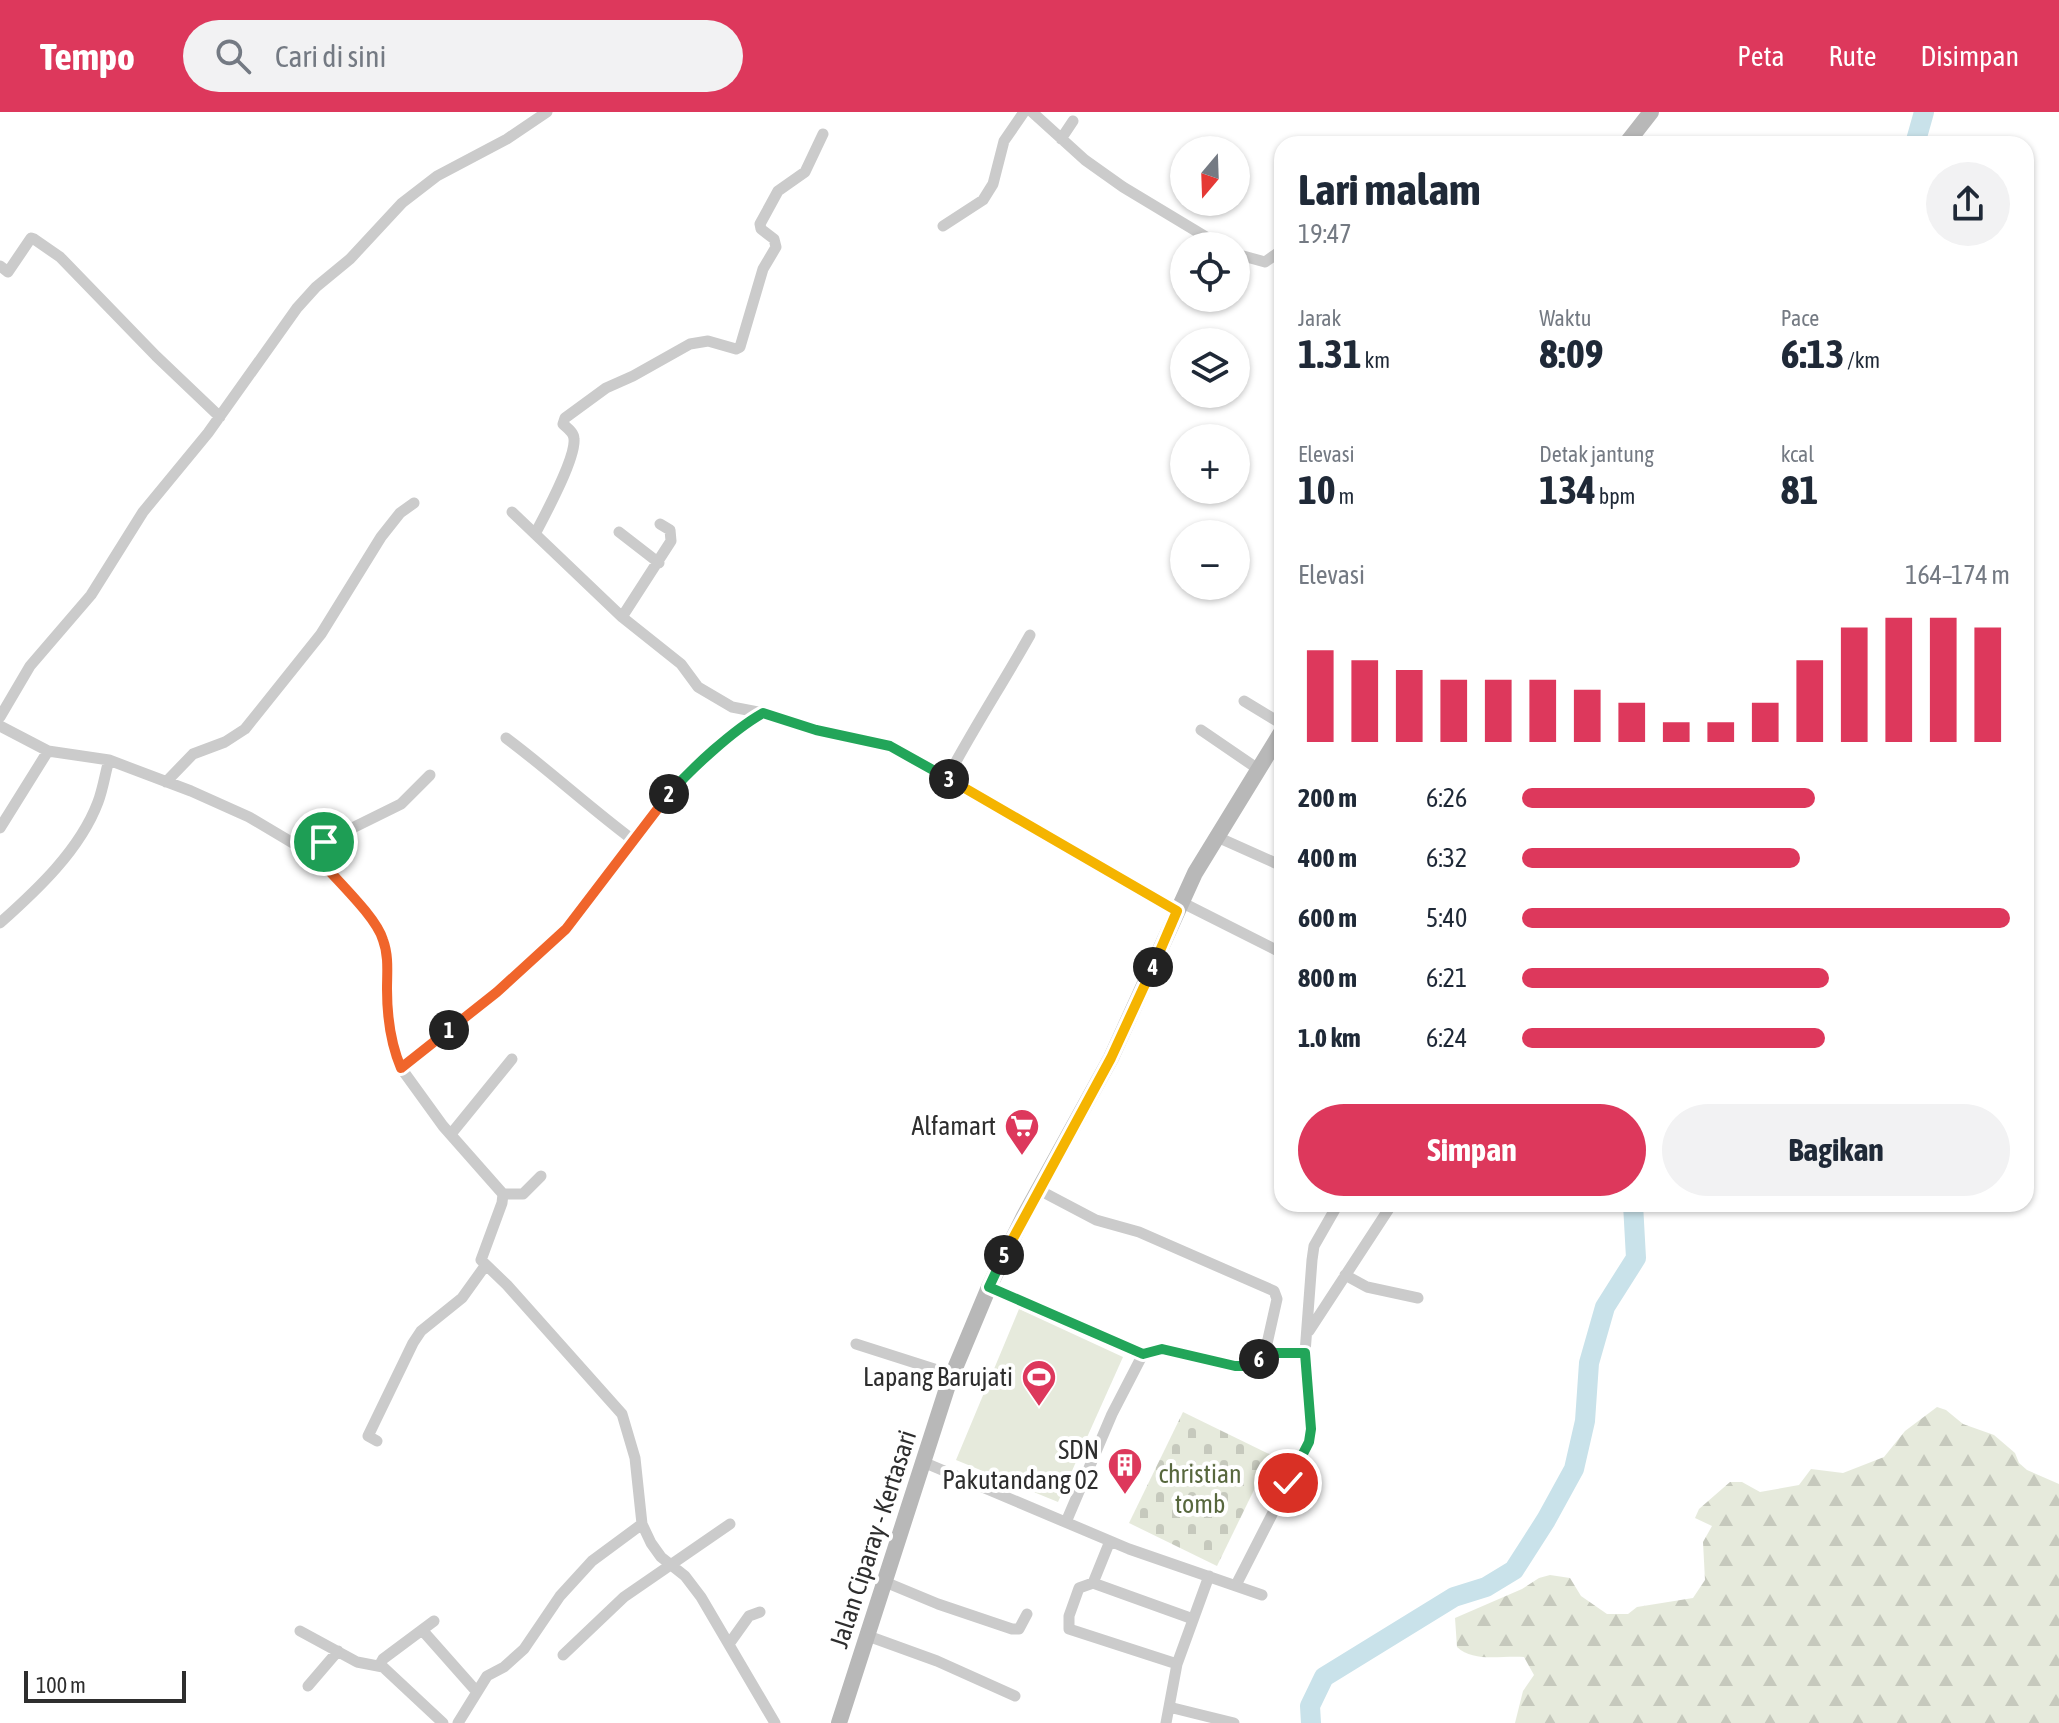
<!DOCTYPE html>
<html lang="id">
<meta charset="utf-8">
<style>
:root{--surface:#fff;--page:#f2f2f3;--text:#1f2937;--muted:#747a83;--accent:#dd385c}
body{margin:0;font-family:"Asap Condensed",sans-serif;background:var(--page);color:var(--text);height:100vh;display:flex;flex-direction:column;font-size:30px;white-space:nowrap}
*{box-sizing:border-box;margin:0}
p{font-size:26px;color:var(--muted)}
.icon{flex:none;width:44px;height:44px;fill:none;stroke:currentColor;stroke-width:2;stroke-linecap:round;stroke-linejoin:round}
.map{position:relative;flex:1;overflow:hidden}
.sheet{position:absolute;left:1274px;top:24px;width:760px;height:1076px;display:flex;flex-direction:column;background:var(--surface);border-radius:24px;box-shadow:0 2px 6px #0004}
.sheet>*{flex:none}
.needle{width:52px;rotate:199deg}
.buttons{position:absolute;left:1170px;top:24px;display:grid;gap:16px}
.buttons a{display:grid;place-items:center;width:80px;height:80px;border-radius:50%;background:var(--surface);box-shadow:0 2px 6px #0004;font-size:40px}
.scale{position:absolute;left:24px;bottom:20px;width:162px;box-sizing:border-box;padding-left:8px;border:4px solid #2e2e2e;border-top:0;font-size:22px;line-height:28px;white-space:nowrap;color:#2e2e2e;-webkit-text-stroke:6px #fff;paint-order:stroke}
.pin{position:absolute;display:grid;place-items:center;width:68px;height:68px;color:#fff;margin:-34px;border:4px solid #fff;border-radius:50%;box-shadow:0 2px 8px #0007}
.km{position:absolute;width:40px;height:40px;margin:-20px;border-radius:50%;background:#222;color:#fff;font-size:22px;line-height:40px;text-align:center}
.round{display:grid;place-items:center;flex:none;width:84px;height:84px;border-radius:42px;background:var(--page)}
.headline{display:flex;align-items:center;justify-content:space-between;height:136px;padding:0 24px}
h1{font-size:44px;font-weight:700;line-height:60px}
.metrics{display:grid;grid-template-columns:repeat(3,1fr);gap:12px;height:136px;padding:8px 24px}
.metrics div{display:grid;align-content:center}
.metrics b{font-size:40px;font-weight:700}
.metrics small{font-size:22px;font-weight:400}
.metrics p{font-size:22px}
.chart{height:224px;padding:16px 24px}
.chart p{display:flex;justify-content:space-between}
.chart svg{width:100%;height:144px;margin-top:8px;stroke:var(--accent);stroke-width:6}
.primary-button{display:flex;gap:16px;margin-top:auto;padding:16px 24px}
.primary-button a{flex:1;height:92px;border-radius:48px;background:var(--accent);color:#fff;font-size:32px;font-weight:700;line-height:92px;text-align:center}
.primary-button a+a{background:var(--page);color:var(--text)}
ul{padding:0 24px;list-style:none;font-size:26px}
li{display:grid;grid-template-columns:128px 96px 1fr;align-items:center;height:60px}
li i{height:20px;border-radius:10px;background:var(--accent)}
header{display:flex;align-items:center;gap:48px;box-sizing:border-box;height:112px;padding:0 40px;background:var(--accent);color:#fff}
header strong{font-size:38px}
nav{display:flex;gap:44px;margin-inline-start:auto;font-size:28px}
.search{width:560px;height:72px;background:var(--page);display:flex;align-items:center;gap:20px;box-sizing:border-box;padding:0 28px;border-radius:44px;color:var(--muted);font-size:30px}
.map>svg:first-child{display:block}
.forest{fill:url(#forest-firs)}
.cemetery{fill:url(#cemetery-stones)}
.pitch{fill:#e6eadc}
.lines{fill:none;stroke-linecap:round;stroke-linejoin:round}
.river{stroke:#c9e2ea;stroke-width:20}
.minor{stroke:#cbcbcb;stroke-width:11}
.secondary{stroke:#b8b8b8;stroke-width:16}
.split-1-casing{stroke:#fff;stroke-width:16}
.split-2-casing{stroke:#fff;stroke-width:16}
.split-3-casing{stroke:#fff;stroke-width:16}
.split-4-casing{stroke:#fff;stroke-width:16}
.split-5-casing{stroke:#fff;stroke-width:16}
.split-6-casing{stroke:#fff;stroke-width:16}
.split-7-casing{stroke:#fff;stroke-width:16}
.split-1{stroke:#f0652b;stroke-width:10}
.split-2{stroke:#f0652b;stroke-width:10}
.split-3{stroke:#22a559;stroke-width:10}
.split-4{stroke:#f5b400;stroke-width:10}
.split-5{stroke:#f5b400;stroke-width:10}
.split-6{stroke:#22a559;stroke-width:10}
.split-7{stroke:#22a559;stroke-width:10}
.labels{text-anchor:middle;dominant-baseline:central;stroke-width:8;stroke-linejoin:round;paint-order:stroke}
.poi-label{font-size:26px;fill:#2e2e2e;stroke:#fff;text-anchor:end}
.park-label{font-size:26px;fill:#57673d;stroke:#fff}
.street-label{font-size:26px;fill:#2e2e2e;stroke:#fff}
</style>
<header>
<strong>Tempo</strong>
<div class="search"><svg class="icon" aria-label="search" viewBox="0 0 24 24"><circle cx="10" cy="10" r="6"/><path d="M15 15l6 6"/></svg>Cari di sini</div>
<nav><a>Peta</a><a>Rute</a><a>Disimpan</a></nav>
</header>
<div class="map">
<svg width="2059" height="1611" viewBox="0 0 2059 1611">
<defs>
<pattern id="forest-firs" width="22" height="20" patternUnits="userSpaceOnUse" patternTransform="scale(2)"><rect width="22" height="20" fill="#e6eadc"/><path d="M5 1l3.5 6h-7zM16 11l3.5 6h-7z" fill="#c6c9bd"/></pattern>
<pattern id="cemetery-stones" width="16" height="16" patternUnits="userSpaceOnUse" patternTransform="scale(2)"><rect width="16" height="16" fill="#e6eadc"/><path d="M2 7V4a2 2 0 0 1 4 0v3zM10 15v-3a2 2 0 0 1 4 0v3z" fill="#c6c9bd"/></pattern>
</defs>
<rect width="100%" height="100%" fill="#fff"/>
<path class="forest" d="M1937,1295L1946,1298L1963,1312L1994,1323L2015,1341L2019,1351L2027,1358L2059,1372V1611H1515L1523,1579L1534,1563L1524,1545C1502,1543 1474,1551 1457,1535L1455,1506L1522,1477L1539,1466L1550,1463L1570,1466L1581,1484L1607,1502H1628L1637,1495L1693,1486L1705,1468L1703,1430L1712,1414L1695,1406L1699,1397L1730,1370H1742L1760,1380L1799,1373L1811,1357L1843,1361L1884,1345L1905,1319Z"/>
<path class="cemetery" d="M1183,1300L1271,1343L1217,1454L1129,1411Z"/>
<path class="pitch" d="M1019,1197L1123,1245L1058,1390L956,1348Z"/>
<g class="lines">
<path class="river" d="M1915,32L1924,0
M1311,1611L1310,1594L1324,1565L1454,1485L1486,1475L1514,1458L1546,1408L1574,1357L1585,1309L1589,1251L1605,1195L1636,1146L1633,1092"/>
<path class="minor" d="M1032,0L1085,48L1123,75L1221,134
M1061,27L1073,9
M943,114L983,88L993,72L1004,29L1024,0
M1236,142L1265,150L1282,138
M0,154L8,160L31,126L34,127L60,145L156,244L220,305
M512,400L622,505L681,552L698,575L732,595L763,601
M619,420L659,451
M535,422C545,403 576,346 574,327C574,320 567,316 563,312L565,306L606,276L633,264L690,232L708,229L736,237L740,235L763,157L776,135L774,127L761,117L760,112L778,79L805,60L823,22
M622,505L671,429L670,418L660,412
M1244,589L1282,612
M0,605L30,554L91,483L143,400L208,321L297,196L316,175L350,147L402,91L437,64L507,27L547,0
M0,614L48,639L109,648L191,679L249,705L318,746L377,813L383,827L387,843L388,908L393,937L401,956L443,1014L503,1082L502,1091L481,1148L507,1173L622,1302L635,1346L642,1412L651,1431L661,1445L685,1464L701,1485L775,1611
M1201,618L1258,657
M506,626C550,659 589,695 633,728
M947,666C973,617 1003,571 1030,523
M166,670L193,642L225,630L245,617L321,522L381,425L400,401L414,391
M0,716L48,639
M1215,724L1282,754
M310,741L324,730L401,692L430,663
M1181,790L1282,841
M0,811C37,778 80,738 98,690C103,677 105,662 109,648
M401,956L497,880L566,817L682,667L745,611L763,601L816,618L890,634L1177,799
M451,1022L512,947
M1039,1078L1096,1108L1139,1120L1274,1179L1277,1187L1264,1245
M503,1082H523L541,1064
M1345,1163L1367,1175L1418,1186
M989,1175L1143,1242
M1309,1219L1392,1092
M856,1232L953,1263
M377,1329L368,1324L413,1231L421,1219L462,1186L485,1154
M923,1350L1129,1437L1262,1483
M1066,1410L1112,1302L1143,1242L1162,1237L1245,1254L1272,1241H1305
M1110,1429L1093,1471L1193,1507
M885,1470L938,1492L1012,1517H1019L1027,1502
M1093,1471L1079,1476L1069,1504V1517L1177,1552
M1236,1473L1309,1330L1311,1317L1305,1241L1312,1148L1314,1134L1338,1092
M300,1519L357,1550L383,1555L443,1611
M423,1519L477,1580
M868,1524L937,1549L1015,1584
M729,1532L749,1504L760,1500
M563,1543L624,1485L730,1412
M379,1554L383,1547L434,1509
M308,1574L338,1539
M1169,1595L1234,1611
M458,1611L487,1564L504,1555L524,1537L560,1484L592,1449L642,1412
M1166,1611L1177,1552L1209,1464"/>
<path class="secondary" d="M1626,32L1651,0
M839,1611L948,1273L989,1175L1024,1104L1111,946L1195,761L1282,619"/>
</g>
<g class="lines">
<g class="split-1-casing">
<path id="split-1" d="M324,730L310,741L318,746C335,767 376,804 383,828C389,844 387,861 387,877C387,905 390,930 401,956L449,918"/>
</g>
<g class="split-2-casing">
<path id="split-2" d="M449,918L497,880L566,817L669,682"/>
</g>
<g class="split-3-casing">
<path id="split-3" d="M669,682C692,656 733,618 763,601L816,618L890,634L949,667"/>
</g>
<g class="split-4-casing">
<path id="split-4" d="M949,667L1177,799L1153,855"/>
</g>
<g class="split-5-casing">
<path id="split-5" d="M1004,1143L1111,946L1153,855"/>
</g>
<g class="split-6-casing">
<path id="split-6" d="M1004,1143L989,1175L1143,1242L1162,1237L1235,1254H1245L1259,1247"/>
</g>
<g class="split-7-casing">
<path id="split-7" d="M1259,1247L1272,1241H1305L1311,1317L1309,1330L1288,1371"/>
</g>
<use href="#split-1" class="split-1"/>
<use href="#split-2" class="split-2"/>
<use href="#split-3" class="split-3"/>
<use href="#split-4" class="split-4"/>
<use href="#split-5" class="split-5"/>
<use href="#split-6" class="split-6"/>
<use href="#split-7" class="split-7"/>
</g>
<defs>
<g id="supermarket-pin" transform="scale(1.8)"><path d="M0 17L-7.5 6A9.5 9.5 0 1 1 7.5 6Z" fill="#dd385c" stroke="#fff"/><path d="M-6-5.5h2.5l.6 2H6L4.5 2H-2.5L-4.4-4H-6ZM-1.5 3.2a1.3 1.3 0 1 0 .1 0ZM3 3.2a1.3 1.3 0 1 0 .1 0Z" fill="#fff"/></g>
<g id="stadium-pin" transform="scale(1.8)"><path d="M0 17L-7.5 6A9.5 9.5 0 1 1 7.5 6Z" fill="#dd385c" stroke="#fff"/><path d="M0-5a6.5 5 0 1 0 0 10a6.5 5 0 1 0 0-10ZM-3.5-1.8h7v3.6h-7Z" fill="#fff"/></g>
<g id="building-pin" transform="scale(1.8)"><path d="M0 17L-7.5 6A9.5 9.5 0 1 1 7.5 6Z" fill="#dd385c" stroke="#fff"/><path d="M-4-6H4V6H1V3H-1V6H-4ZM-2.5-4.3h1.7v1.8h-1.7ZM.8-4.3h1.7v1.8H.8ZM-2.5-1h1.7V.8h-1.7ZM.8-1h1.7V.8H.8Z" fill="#fff"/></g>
</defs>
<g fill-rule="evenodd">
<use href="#supermarket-pin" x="1022" y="1014"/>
<use href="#stadium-pin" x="1039" y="1265"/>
<use href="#building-pin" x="1125" y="1353"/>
</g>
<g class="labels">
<g class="poi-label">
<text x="996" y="1014">Alfamart</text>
<text x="1013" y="1265">Lapang Barujati</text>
<text x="1099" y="1338">SDN<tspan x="1099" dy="30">Pakutandang 02</tspan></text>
</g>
<g class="park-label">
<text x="1200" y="1362">christian<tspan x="1200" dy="30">tomb</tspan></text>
</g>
<g class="street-label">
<text transform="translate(873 1427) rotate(-72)">Jalan Ciparay - Kertasari</text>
</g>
</g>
</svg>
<div class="buttons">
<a><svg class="needle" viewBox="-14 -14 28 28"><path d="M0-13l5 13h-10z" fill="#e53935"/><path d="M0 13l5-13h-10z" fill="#747a83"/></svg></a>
<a><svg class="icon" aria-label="locate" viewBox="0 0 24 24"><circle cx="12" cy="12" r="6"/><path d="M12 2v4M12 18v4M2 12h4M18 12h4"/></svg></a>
<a><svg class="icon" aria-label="layers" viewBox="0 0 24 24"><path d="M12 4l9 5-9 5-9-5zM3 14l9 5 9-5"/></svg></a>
<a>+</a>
<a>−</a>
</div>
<div class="scale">100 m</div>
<div class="pin" style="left:324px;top:730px;background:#1e9e55"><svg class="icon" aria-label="arrive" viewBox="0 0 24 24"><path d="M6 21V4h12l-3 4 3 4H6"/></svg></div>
<div class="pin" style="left:1288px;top:1371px;background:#d93025"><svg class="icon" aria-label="check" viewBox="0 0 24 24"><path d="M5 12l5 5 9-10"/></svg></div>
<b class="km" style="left:449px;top:918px">1</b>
<b class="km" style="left:669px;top:682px">2</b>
<b class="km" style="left:949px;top:667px">3</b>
<b class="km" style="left:1153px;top:855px">4</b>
<b class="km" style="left:1004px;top:1143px">5</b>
<b class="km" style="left:1259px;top:1247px">6</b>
<section class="sheet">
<div class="headline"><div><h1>Lari malam</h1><p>19:47</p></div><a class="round"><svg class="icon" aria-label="share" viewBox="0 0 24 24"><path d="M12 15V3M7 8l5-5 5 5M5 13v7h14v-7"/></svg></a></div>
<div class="metrics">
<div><p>Jarak</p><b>1.31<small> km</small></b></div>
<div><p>Waktu</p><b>8:09</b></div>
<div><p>Pace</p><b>6:13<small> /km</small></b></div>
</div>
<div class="metrics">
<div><p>Elevasi</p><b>10<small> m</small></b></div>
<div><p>Detak jantung</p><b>134<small> bpm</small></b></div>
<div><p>kcal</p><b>81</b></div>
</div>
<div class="chart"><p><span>Elevasi</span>164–174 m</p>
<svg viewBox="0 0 160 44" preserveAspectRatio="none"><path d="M5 44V16M15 44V19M25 44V22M35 44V25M45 44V25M55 44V25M65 44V28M75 44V32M85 44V38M95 44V38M105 44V32M115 44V19M125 44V9M135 44V6M145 44V6M155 44V9"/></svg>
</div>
<ul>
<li><b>200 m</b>6:26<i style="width:60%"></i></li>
<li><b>400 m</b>6:32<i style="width:57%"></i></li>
<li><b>600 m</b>5:40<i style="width:100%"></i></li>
<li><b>800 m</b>6:21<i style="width:63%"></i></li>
<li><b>1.0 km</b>6:24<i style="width:62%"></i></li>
</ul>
<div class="primary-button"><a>Simpan</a><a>Bagikan</a></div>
</section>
</div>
